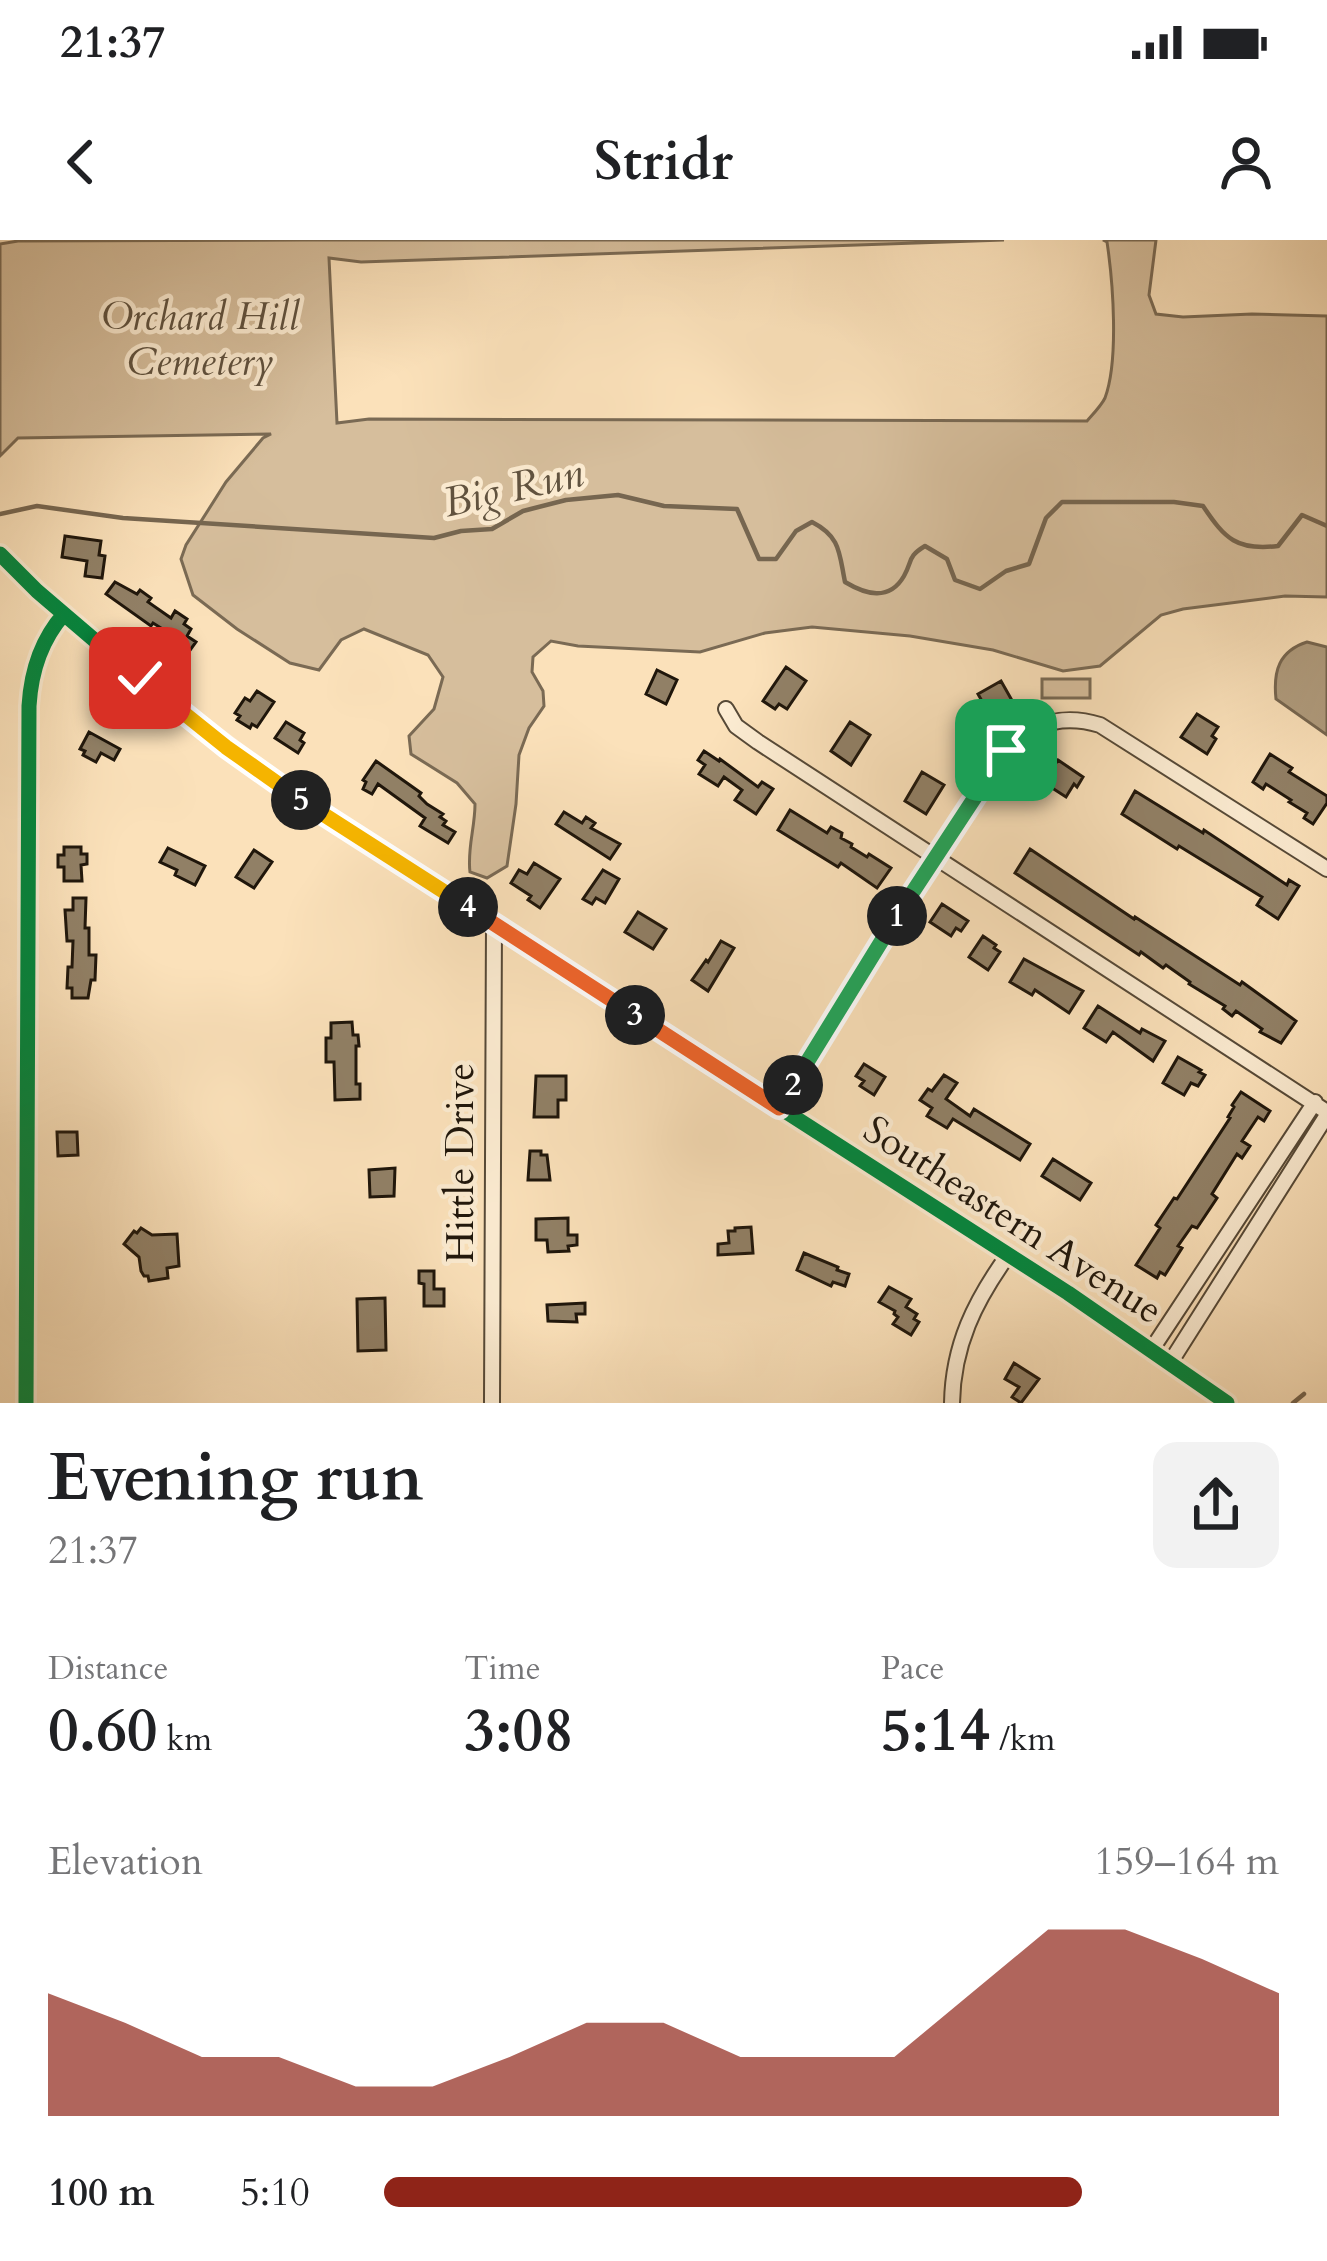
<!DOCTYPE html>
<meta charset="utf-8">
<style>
:root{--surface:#fff;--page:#f2f2f2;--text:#202124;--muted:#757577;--accent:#8f2418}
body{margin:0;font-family:Cardo,serif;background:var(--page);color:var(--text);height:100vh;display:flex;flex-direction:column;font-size:45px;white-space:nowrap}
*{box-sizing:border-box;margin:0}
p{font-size:39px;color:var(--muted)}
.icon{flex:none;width:66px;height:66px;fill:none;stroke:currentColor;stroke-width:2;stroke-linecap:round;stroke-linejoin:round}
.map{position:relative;height:1163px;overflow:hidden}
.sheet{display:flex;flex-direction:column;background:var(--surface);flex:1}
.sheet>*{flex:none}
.pin{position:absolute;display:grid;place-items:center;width:102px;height:102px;color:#fff;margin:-51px;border-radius:24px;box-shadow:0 6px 18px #0006}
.km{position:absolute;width:60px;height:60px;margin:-30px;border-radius:50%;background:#222;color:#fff;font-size:33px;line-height:60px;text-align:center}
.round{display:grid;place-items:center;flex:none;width:126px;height:126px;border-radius:24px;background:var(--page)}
.overview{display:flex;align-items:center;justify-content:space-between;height:204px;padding:0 48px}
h1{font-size:66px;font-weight:800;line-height:90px}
.metrics{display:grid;grid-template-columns:repeat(3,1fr);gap:18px;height:204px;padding:12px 48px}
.metrics div{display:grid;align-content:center}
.metrics b{font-size:60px;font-weight:800}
.metrics small{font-size:33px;font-weight:400}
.metrics p{font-size:33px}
.chart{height:336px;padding:24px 48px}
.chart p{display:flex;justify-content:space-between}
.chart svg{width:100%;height:216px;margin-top:12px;fill:var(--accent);opacity:.7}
ul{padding:0 48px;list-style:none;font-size:39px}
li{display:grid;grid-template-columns:192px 144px 1fr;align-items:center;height:90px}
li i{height:30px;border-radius:15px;background:var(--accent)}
.status{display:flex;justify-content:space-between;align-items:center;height:84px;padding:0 60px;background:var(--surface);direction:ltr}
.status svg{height:33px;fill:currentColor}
header{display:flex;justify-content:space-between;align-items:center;height:156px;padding:0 48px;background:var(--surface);font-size:54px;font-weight:800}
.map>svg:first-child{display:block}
.green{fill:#d6be9c;stroke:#7a6a54;stroke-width:3}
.water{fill:#b09c7e;stroke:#766650;stroke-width:3}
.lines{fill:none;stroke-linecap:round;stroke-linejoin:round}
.stream{stroke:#766650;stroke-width:4.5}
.building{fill:#918066;stroke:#1f160b;stroke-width:3}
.minor-casing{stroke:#564937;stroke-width:18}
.minor{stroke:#fcecd2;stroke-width:14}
.cycleway-casing{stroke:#fcecd2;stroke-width:22}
.cycleway{stroke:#00873e;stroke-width:15}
.split-1-casing{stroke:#fff;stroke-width:24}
.split-2-casing{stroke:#fff;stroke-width:24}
.split-3-casing{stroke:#fff;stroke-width:24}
.split-4-casing{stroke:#fff;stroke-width:24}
.split-5-casing{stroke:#fff;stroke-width:24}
.split-6-casing{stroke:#fff;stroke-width:24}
.split-1{stroke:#22a559;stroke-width:15}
.split-2{stroke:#22a559;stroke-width:15}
.split-3{stroke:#f0652b;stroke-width:15}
.split-4{stroke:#f0652b;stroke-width:15}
.split-5{stroke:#f5b400;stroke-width:15}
.split-6{stroke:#f5b400;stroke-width:15}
.labels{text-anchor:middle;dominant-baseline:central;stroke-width:9;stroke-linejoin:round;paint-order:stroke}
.park-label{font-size:39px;font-style:italic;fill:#5f513e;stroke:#fcecd2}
.street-label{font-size:39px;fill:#1f160b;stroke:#fcecd2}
.water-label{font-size:42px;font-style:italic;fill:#60523f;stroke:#fcecd2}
</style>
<div class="status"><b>21:37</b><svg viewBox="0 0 49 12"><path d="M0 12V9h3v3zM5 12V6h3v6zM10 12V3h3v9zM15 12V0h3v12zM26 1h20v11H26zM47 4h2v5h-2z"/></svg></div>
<header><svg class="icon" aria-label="back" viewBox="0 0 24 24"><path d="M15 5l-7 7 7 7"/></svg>Stridr<svg class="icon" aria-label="person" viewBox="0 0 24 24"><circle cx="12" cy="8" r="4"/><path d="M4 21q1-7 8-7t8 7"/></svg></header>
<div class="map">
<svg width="1327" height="1163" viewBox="0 0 1327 1163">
<rect width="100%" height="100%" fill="#fbe1ba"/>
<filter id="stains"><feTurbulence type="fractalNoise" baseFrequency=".00167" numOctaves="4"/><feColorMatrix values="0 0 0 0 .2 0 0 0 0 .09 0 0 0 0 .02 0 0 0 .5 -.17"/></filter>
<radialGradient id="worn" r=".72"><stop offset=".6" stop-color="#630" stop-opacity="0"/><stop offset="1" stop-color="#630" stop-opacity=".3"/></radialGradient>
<path class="green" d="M302,0H1004L361,22L329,18L337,183L369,179L1087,181C1093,174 1101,166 1105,158C1119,120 1113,42 1107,2L1103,0H1156L1149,55L1156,74L1183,77L1252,74L1327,76V357L1285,356L1183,369L1161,375L1100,426L1063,431L993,410L910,396L812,387L765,393L700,412L578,406L551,401L533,417L532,432L543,451L544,466L529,488L519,515L516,564L507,626L487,638L470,632C467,609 475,588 475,564L457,543L411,514L409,496L434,469L443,437L428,415L364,389L341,400L319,430L290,423L237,389L193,355L181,319L186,305L226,242L263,198L271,194L18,198L0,216V4L18,1Z
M1042,439H1090V458H1042Z"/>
<path class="water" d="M1307,402L1327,407V495L1276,459C1273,431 1279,411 1307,402Z"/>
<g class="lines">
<path class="stream" d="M0,274L37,266L123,278L434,298L461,291L492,289L523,271L566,260L618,255L664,266L737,269L759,319H776L796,291L812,282C841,297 839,313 845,342C865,354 889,362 904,336C913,320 907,317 925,306L947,319L955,340L980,349L1006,331L1029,324L1046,278L1062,262H1174L1203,266C1225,299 1237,311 1278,306L1302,275L1327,286
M1293,1163L1304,1154"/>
</g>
<path class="building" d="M65,296L101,301L99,315L105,316L102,338L85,336L87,321L62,317Z
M115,342L137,354L140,350L151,358L148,362L171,378L175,371L187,379L184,384L191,389L187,396L196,402L183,420L164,407L172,395L153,383L151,386L106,354Z
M786,427L806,441L787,469L779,464L775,469L763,461Z
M657,430L677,440L666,464L646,454Z
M1001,441L1014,464L991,477L978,454Z
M257,451L274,462L257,487L252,484L250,488L237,480L240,476L235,473L245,458L250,461Z
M1197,474L1218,487L1212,496L1216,499L1207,514L1181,497Z
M286,482L304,493L300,500L304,503L298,513L275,498Z
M850,482L870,495L851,525L831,511Z
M89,492L120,509L114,520L101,513L96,522L83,515L85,511L80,509Z
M704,511L719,521L720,519L758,547L762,542L773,549L756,574L735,560L742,550L724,537L718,546L699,534L705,525L698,520Z
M1270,514L1292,528L1289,532L1327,556V563L1313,584L1304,578L1307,573L1289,562L1291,560L1266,544L1263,549L1253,542Z
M1058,520L1083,537L1077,547L1074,544L1066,557L1043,542Z
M376,521L421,553L419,556L427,564L443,574L440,577L446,581L443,585L455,592L448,603L420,586L425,578L378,544L372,554L363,549L366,542L363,540Z
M922,532L944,545L926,574L905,561Z
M1135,551L1203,593L1204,590L1287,645L1289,640L1299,646L1278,679L1257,665L1262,657L1179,606L1177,609L1122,574Z
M790,570L827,593L831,587L842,593L841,598L852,604L851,607L867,617L869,614L891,628L877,648L841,623L838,627L778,590Z
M564,572L582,583L586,577L595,583L591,588L620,604L610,619L556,584Z
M64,607H81V614H87V624L81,625L82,641H64V627H58V615H64Z
M168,608L205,626L195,645L175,635L177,630L160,622Z
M1030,609L1134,679L1135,677L1240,745L1242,742L1296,781L1281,803L1260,792L1262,789L1236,771L1232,776L1223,769L1225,766L1189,744L1190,742L1166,725L1163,728L1141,712L1139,715L1015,633Z
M254,610L272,622L254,648L236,637Z
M534,623L560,639L540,668L528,660L531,656L511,643L519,630L527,634Z
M603,630L619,639L605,663L596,658L592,664L583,659Z
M73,658H86L85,688H89V715H96L95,740H91L88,758H72V748H67L68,727H72L73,701H67L65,670H73Z
M942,664L968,681L961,691L956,688L951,696L930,682Z
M638,672L666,689L653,709L625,692Z
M983,696L996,705L994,708L1000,712L988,730L969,717Z
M721,701L734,708L708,751L692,740L706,720L708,722Z
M1024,719L1083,751L1069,773L1035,750L1032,755L1010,742Z
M1098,766L1140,793L1142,789L1165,801L1153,821L1113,792L1106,802L1084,788Z
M352,782L353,795H358L359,806H356V844H360V859L335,860L334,822H326V798H331V783Z
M1178,817L1201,830L1199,832L1205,835L1198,846L1191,843L1184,855L1163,843Z
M864,824L885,837L874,855L860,846L864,841L856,836Z
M944,835L957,843L946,859L970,876L974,869L1030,904L1020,920L953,879L947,888L927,876L932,868L920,860L928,849L932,851Z
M536,836H566V860H558V877H534Z
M1241,852L1270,871L1264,881L1258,877L1242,901L1250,906L1242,918L1237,914L1212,954L1217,958L1197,988L1192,986L1178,1006L1182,1008L1165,1035L1160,1032L1157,1038L1136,1025L1160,988L1156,985L1174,958L1177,959L1230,878L1228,877L1234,867L1232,865Z
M57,892H77L78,915L58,916Z
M530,911H541V915H547L550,940H528Z
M1053,919L1091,943L1080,960L1042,936Z
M395,928L394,956L370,957L369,930Z
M568,978V995H577V1005L568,1006L569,1011L548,1012L547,1000H536V979Z
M751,987L753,1013L718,1015V1004L729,1003L728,991H735V988Z
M141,988L152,995L177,994L179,1026L167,1028L168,1038L149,1041L148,1036H144L141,1031L139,1017L124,1004L134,991L137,993Z
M804,1013L838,1027L837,1030L849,1034L845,1046L833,1042L831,1046L797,1030Z
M419,1031H434V1049H444V1066H424V1044L419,1043Z
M889,1047L911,1059L906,1067L917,1074L914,1079L919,1082L911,1095L893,1084L898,1077L894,1074L895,1071L879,1062Z
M385,1058L386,1110L358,1111L357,1059Z
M585,1063V1074H576L577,1082L548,1081L547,1065Z
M1014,1123L1039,1139L1021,1163L1012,1157L1019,1147L1005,1139Z"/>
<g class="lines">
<g class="minor-casing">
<path id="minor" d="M0,314L37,351L154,451L287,551L1068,1053L1227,1163
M726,469L736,486L758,502L1327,872
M780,868L933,618L1006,510C1032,482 1064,474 1100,485L1327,629
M1152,1109L1315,862
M1170,1123L1327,875
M26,1163L29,466C31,432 41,400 64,374
M492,1163L494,683
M952,1163C953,1105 975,1061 1008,1015"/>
</g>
<use href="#minor" class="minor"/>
<g class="cycleway-casing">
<path id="cycleway" d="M0,314L37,351L154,451L287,551L1068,1053L1227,1163
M26,1163L29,466C31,432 41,400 64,374"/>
</g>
<use href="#cycleway" class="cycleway"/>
</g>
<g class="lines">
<g class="split-1-casing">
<path id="split-1" d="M897,676L1006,510"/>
</g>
<g class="split-2-casing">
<path id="split-2" d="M793,845L897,676"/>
</g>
<g class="split-3-casing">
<path id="split-3" d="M635,775L779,868L793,845"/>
</g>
<g class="split-4-casing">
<path id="split-4" d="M468,667L635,775"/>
</g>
<g class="split-5-casing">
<path id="split-5" d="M301,560L468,667"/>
</g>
<g class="split-6-casing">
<path id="split-6" d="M140,438L226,507L301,560"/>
</g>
<use href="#split-1" class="split-1"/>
<use href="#split-2" class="split-2"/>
<use href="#split-3" class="split-3"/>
<use href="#split-4" class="split-4"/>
<use href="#split-5" class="split-5"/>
<use href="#split-6" class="split-6"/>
</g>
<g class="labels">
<g class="park-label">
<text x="200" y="76">Orchard Hill<tspan x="200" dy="45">Cemetery</tspan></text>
</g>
<g class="street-label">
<text transform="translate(460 923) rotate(-90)">Hittle Drive</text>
<text transform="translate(1013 980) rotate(33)">Southeastern Avenue</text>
</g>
<g class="water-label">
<text transform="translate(513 248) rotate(-13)">Big Run</text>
</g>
</g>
<rect width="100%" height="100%" filter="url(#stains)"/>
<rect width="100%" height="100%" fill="url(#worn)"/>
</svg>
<div class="pin" style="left:1006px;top:510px;background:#1e9e55"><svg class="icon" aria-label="arrive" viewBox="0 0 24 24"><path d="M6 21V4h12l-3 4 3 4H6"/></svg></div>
<div class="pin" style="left:140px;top:438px;background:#d93025"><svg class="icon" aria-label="check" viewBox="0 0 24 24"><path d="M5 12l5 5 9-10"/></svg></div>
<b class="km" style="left:897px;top:676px">1</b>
<b class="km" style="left:793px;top:845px">2</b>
<b class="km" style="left:635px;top:775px">3</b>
<b class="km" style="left:468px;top:667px">4</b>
<b class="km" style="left:301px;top:560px">5</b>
</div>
<section class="sheet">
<div class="overview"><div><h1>Evening run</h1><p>21:37</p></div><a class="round"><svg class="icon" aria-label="share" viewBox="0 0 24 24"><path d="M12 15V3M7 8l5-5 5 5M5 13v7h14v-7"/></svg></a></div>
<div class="metrics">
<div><p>Distance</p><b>0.60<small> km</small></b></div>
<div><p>Time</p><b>3:08</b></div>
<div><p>Pace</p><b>5:14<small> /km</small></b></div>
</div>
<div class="chart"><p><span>Elevation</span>159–164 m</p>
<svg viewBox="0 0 160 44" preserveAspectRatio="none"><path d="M0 44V19L10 25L20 32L30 32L40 38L50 38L60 32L70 25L80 25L90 32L100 32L110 32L120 19L130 6L140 6L150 12L160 19V44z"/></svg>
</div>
<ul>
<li><b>100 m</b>5:10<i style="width:78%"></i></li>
</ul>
</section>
